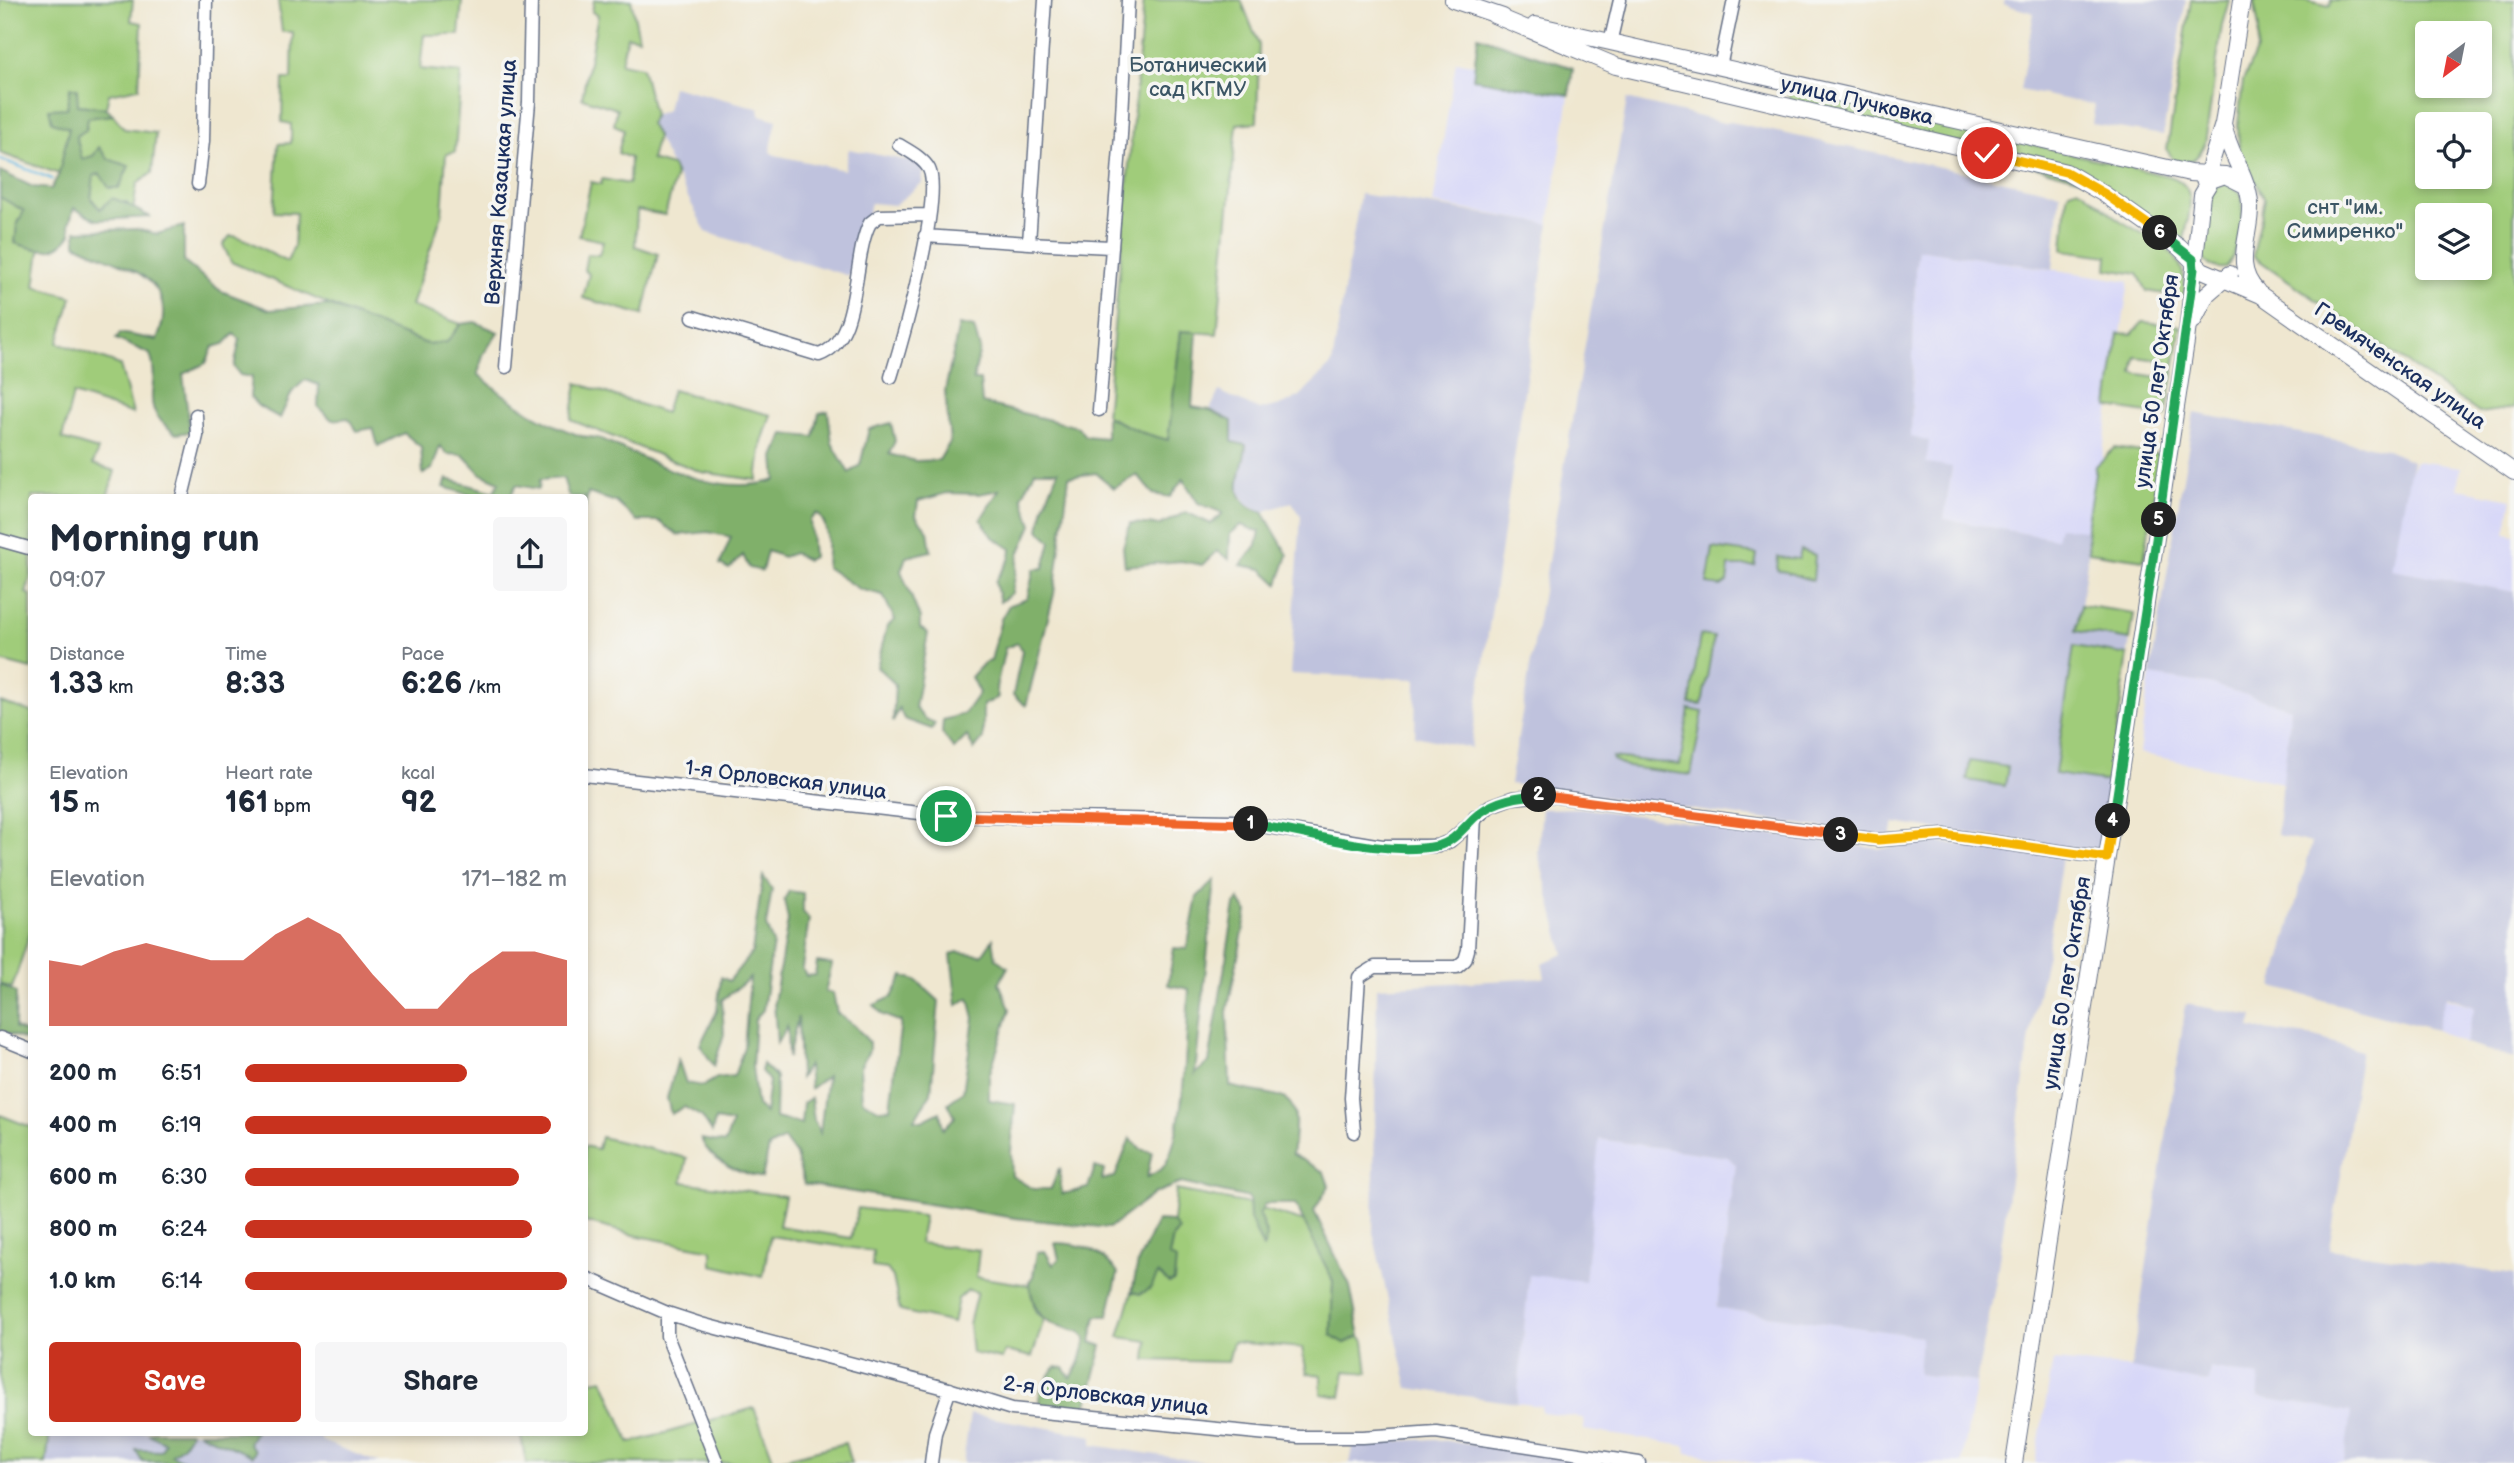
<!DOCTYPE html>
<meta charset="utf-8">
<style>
:root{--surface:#fff;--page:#f6f6f7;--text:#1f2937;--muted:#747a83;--accent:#c8321e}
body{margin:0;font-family:"Balsamiq Sans",sans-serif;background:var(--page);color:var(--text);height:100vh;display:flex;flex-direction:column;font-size:26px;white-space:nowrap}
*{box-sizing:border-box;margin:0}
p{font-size:23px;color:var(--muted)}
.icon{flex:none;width:38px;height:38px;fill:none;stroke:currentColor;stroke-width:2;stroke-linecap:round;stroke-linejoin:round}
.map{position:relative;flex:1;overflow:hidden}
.panel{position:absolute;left:28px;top:494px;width:560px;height:942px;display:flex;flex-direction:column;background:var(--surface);border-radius:7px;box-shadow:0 4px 10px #0003}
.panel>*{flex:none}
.needle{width:46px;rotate:212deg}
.tools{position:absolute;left:2415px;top:21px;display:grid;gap:14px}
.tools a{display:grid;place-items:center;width:77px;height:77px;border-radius:7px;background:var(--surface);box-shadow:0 4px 10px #0003;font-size:35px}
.pin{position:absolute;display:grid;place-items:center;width:60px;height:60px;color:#fff;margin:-30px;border:4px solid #fff;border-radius:50%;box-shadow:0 2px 7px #0007}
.km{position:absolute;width:35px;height:35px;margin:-18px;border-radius:50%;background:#222;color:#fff;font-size:19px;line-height:35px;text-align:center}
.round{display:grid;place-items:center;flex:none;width:74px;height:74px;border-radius:7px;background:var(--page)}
.overview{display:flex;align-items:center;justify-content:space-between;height:119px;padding:0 21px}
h1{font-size:38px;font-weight:800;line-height:52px}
.metrics{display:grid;grid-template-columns:repeat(3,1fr);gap:10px;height:119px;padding:7px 21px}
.metrics div{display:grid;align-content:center}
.metrics b{font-size:30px;font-weight:800}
.metrics small{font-size:19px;font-weight:400}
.metrics p{font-size:19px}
.chart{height:196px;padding:14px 21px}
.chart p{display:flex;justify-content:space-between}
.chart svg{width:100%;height:126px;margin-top:7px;fill:var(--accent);opacity:.7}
.action{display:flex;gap:14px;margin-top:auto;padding:14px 21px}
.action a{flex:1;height:80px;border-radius:7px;background:var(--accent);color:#fff;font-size:28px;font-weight:800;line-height:80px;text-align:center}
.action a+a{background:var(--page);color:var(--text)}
ul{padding:0 21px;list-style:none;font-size:23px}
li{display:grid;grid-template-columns:112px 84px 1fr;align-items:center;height:52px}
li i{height:18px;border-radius:9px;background:var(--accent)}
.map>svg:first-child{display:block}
.built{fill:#d7d7f8}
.industrial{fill:#bfc2dd}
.green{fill:#a0cc7a;stroke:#5e7e6c;stroke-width:2;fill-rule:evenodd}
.forest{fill:#80b06a;stroke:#4e7064;stroke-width:2}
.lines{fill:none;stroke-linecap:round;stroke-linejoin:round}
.stream{stroke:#65b7e1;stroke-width:2.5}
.minor-casing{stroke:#656f86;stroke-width:15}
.major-casing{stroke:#656f86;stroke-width:18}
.minor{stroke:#fff;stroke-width:12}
.major{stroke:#fff;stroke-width:16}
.split-1-casing{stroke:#fff;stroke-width:14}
.split-2-casing{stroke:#fff;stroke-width:14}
.split-3-casing{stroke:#fff;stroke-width:14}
.split-4-casing{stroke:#fff;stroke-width:14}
.split-5-casing{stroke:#fff;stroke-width:14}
.split-6-casing{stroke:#fff;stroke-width:14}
.split-7-casing{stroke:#fff;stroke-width:14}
.split-1{stroke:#f0652b;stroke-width:9}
.split-2{stroke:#22a559;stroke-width:9}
.split-3{stroke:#f0652b;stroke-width:9}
.split-4{stroke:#f5b400;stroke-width:9}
.split-5{stroke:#22a559;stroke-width:9}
.split-6{stroke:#22a559;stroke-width:9}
.split-7{stroke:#f5b400;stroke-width:9}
.labels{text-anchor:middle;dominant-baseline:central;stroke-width:7;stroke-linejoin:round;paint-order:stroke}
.park-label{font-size:21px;fill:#3c5665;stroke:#f6f6f2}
.street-label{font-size:21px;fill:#1b2f5e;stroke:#f6f6f2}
</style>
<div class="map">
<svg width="2514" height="1463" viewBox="0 0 2514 1463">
<rect width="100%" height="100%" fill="#f6f6f2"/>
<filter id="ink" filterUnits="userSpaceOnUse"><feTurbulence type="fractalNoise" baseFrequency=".0143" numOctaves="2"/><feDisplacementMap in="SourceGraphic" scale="14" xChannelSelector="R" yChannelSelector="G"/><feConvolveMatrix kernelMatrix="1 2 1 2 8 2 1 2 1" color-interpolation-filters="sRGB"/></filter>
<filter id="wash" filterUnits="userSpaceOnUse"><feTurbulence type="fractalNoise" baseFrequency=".00686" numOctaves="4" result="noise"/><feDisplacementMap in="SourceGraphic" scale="28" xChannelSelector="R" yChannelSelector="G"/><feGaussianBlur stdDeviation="1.57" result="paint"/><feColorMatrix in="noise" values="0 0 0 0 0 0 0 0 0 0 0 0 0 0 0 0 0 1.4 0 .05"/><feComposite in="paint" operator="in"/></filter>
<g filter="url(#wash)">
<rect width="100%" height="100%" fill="#efe7d0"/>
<path class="built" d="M1456,61L1571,83L1549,224L1433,204Z
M1918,249L2129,281L2091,531L2056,539L1944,519L1952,468L1925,463L1911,437L1915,270Z
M2415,461L2461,467L2458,489L2512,499L2505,533L2514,535V592L2391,569L2409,472Z
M2150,675L2210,684L2291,708L2283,783L2139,753Z
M2446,992V998L2475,1006L2465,1044L2436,1030Z
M1598,1139L1728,1157L1736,1165L1717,1308L1922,1336L1918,1374L1976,1382L1962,1463H1757L1687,1453L1686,1446L1584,1430L1583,1418L1542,1413L1541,1406L1517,1403L1529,1274L1585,1280Z
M2053,1361L2138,1368L2207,1383L2210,1368L2261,1377L2258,1397L2352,1412L2344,1463H2035Z"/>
<path class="industrial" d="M2004,0H2186L2163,135L2092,124L2095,105L2020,90L2034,13L2003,4Z
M672,86L759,108V115L777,120L770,152L775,155L844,170L849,149L924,164L922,183L895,205L871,203L849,276L706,232L650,124L654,115L667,110Z
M1627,99L1724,123L1731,122L2060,193L2053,269L1918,249L1915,270L1911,437L1929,441L1926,463L1952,467L1944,519L2056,539L2059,527L2091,531L2081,605L2134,613L2098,852L1894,823L1891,837L1510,784Z
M1360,194L1549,224L1471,748L1415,736L1416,679L1290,674L1301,516L1292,502L1263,512L1247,503L1241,494L1237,475L1245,459L1210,410L1219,391L1259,410L1285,404L1300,396L1332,364Z
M2194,413L2385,449L2412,461L2392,569L2514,592V1058L2465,1044L2475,1006L2446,996L2436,1030L2273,987L2312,843L2277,835L2291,708L2210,684L2150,675Z
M1582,808L1880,849L1930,841L2062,857L2047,954L2032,1021L1996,1281L1976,1382L1918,1374L1921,1336L1717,1308L1736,1165L1728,1157L1599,1139L1585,1281L1529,1275L1517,1403L1408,1388L1373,1233L1377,987L1545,978L1542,963L1564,954L1538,853L1542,809Z
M2186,1004L2253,1016L2250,1028L2315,1037L2361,1051L2329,1249L2514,1275V1463H2344L2351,1412L2258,1397L2260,1377L2210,1368L2208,1383L2131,1368Z
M970,1414L1093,1436L1092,1445L1209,1463H963Z
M50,1432H318L322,1441L379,1463H46Z
M1434,1439L1592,1463H1349L1354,1443Z"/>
<path class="green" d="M0,0H133L131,21L142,23L139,88L109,94L106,108L78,105L70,88L69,128L59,174L0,153Z
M278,0H462L459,35H424L420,69L461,73L455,152L446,154L442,214L411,306L461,324L447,342L427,344L386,329L231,262L223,245L230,236C245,235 270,255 287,262L294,246L296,213L274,212L278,144L291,143V124L282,122L283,79H292L293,32H282Z
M594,0H631L639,38L627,36L621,63L642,67L654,115L650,124L657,136L651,160L672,166L676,175L665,215L637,210L635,246L658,254L643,315L583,298L589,274L584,270L587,254L599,255L603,241L579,236L591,182L601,184L602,179L629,184L630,158L618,153L624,129L614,125L617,109L582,98L598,15L592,12Z
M1144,0H1241L1259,45L1257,122L1237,124L1217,334L1181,331L1168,440L1143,433L1106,416Z
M2191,0H2229L2222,25L2205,144C2199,158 2190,166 2174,161L2167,150Z
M2254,0H2305L2330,6L2331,0H2514V408L2479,413L2253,256L2265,199L2239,150L2238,124L2243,81L2257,49L2259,28ZM2427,33H2480V86H2427ZM2427,124H2480V177H2427ZM2427,215H2480V268H2427Z
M1795,89L2172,177C2200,188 2188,216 2184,240L2183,243L2093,182L1790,101L1788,93Z
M113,115L125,129L156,133L152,173L137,184L133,211L126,202L100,209L91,198L93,175L100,174L93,156L82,160L76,136L86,130L88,117Z
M2226,184L2239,191C2249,204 2238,257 2225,268C2214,269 2209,266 2202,257L2209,195L2216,186Z
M2078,188C2094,197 2105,211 2121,221C2153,241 2191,251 2184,297L2147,291L2138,274L2107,269L2108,256L2063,250L2067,196L2069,191Z
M0,197L24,211L17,225L15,243L40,250L35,286L72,297L58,343L120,365L133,414L73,394L62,439L98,450L93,464L115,471L107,497H32L31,576L26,593L31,595V669L0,661Z
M2143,322L2181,326L2166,416L2108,407L2118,333L2132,334ZM2136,357L2167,361L2165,378L2133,373Z
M577,383L665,413L672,390L771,415L762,442L757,480L701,472L571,420Z
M2115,448L2161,455L2144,560L2089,552L2086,528L2096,466Z
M1713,548L1757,554L1755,566H1729L1727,582L1721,586L1707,584Z
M1801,550L1815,555L1813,580C1800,578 1791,572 1777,570L1778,557L1799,559Z
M2081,605L2134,613L2130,640L2076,631Z
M1700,635L1714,637L1702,705L1690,704Z
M2074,646L2128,655L2109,782L2055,774Z
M0,702L32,712L31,930L12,988L0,984Z
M1689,709L1703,712L1691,775L1628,767L1613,760L1612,757L1680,765Z
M1970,761L2008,767L2005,786L1967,780Z
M0,1115L31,1127L32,1432H50L46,1463H0Z
M601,1137L687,1158L682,1182L785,1196L779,1226L851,1238L858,1208L924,1216L919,1243L979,1250L976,1277L1029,1285L1036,1313L1044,1319L1032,1357L1005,1351L1002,1359L972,1353L969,1324L977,1292L968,1290L958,1299L953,1323L900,1311L893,1277L887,1269L872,1267L873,1251L770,1236L763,1277L712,1265V1250L634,1235L585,1222L584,1146L598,1149Z
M1176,1190L1250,1204V1219L1267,1237L1259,1214L1262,1209L1305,1222L1333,1281L1331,1335L1345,1343L1360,1336L1364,1341L1368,1373L1345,1371L1341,1397L1321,1394V1375L1307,1373L1302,1348L1233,1342L1228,1362L1146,1360L1148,1341L1119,1337L1132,1292L1140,1294L1158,1274L1165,1276L1173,1237L1179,1230L1173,1222Z
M603,1379L630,1443L754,1408L774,1461L845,1443L851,1463H526L521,1436L540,1432H584L585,1382Z"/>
<path class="forest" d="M1478,36L1573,68L1569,95L1473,79Z
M70,87L77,89L78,105L106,108L113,115L88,118L86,130L76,136L82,159L93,156L99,147L108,159L129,166L119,188H109L100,174L94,175L91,199L100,209L112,198C127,202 136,211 151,217L97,220L74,208L69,224L71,234C57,256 38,251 15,243L17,225L24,211L0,197V171L33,187L51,189L59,174L69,128L52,122L49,109L67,108Z
M184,226V262L221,291L270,310L328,305L427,344L447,342L461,324L475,322L498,332L483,355L478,374C507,400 541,421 578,435C586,438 595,436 604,440C657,464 716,498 776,480L774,457L784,434L814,437L819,413L828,411L832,443L849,473L860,465L869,429L891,423L895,441L889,454L915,461L939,460L950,442L945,391L959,325L974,328L980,349L973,380H980L982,403L1078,427L1085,436L1106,438V416L1143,433L1168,440L1181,331L1197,332L1192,407L1210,410L1232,421V442L1246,445C1245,470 1222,500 1263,512L1288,555L1278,584L1262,569L1241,565L1257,545L1260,532L1241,525L1230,534L1229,559L1217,551L1202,565L1181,561L1125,566L1123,547L1130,523L1160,525L1186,512L1211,524L1223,513L1198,503L1183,479L1170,497L1153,494L1137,475L1114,488L1096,473L1069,477L1054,594L1026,706L1013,695L1022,651L1018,643L1005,648L996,688L998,698L983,705V739L974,750L967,736L954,749L942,733L943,720L964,714L979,693L971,677L984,663L991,661L1001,619L1009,605L1027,599L1034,569L1044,568L1051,541L1039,530L1044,506L1058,471H1035L1022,497L1032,525L1019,554L1012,593L1000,602L995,582L1010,558L1011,549L993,537L981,519L999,490L979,494L947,493L918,501L916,516L928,531L931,551L906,557L901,571L920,618V628L928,633L915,708L925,719L935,723L932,729L904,719L899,708L893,722L895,684L877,667L887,626L895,620L883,595L859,589L826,567C827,549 831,526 817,513L810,520L813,557L807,560L794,553L783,557L767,551L762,571L749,568L743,555L729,569L720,564L731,537L708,532L678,535L659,521H637L616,502L588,493L585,509L584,497H569L563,478L540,480L539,489L516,485L510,497H476L444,487L447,479L494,492L499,482L481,474L463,455L447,454L440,446L432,469L423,474L421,447L404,433L378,446L373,428L357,431L348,418L332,420L318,407L319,385L305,380L292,392L280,418L258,406L250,397L252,377L240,375L234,367L240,339L234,334L224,344L213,347L206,363L183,374L190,432L176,434C133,403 163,390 150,354L116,339L120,333L157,340C184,274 119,267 76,244V231L136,229L157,234Z
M763,876L772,889L766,926L773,943L763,1010L755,1019L752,1067L757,1106L765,1113L769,1081L761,1071L763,1064L776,1077L775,1118L801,1124L803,1103L811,1098L814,1121L820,1133L827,1076L810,1089L808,1065L800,1078L798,1017L788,1058L787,1026L777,1043L774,1002L788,920L784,900L789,891L803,893V912L809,919L802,968L806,976L815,975L817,962L832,964L825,992L833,993L837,1013L855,1026L869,1042V1051L860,1067L862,1100L880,1110L890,1108L901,1022L883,1015L874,1005L892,997L903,976L916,980L939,1001L931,1093L914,1120L922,1121L940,1112L943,1129L955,1117L948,1103L963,1092L974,1018L969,998L957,1005L951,955L957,952L982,955L993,939L996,959L1008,967L999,983L1010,1009L989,1076V1100L1015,1104L1011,1152L1012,1176L1033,1189H1051L1059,1168L1062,1194L1088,1188L1095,1167L1104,1170L1102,1180L1115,1177L1130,1138L1140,1149L1152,1152L1147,1177C1153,1174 1161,1171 1165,1165C1186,1129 1186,1034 1189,989L1168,985L1174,948L1187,949L1197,897L1215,880L1195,1074L1209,1062L1235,905L1239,899L1247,912L1227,1012L1230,1086C1282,1101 1304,1083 1292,1154L1324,1172L1329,1186L1314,1211L1350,1286L1360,1336L1345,1343L1331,1335L1333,1281L1295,1204H1265L1259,1215L1267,1237L1263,1248L1250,1219L1249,1198L1181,1183L1155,1193L1109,1228L1015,1218L804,1184L796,1155L784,1139L769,1147L762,1178C738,1171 712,1164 701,1139L725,1143L732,1123L715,1120L712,1132L702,1117L684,1107L671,1114L667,1098L678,1059L686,1083L703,1086L717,1078L734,1076L744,1047L750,978L722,1000L724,1034L714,1066L700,1045L717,1011L721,977L729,981L752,952Z
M0,984L16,993L15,1028L31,1035V1042L0,1031Z
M1157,1221L1173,1222L1179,1230L1173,1237L1169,1256L1176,1260L1174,1281L1169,1283L1158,1274L1150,1289L1140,1294L1132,1292L1138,1262Z
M1055,1243C1083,1243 1101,1251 1118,1273L1108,1316H1096L1091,1342L1102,1346L1086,1408L1040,1405V1391L1055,1367L1064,1368L1071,1378L1080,1362L1086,1340L1080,1332C1043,1322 1036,1320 1029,1282L1033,1276L1037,1252L1045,1251L1053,1265L1059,1259Z
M152,1432H191L183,1445L171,1455L191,1463L142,1461L136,1450L161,1451L165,1443L149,1434Z
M198,1432H255L249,1443L255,1451L252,1456Z"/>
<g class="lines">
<path class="stream" d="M0,159L52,179"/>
</g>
</g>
<g filter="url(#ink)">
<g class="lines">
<g class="minor-casing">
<path id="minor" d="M1045,0L1029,243L1110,247
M1610,43L1620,0
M1720,67L1734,0
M198,184L203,141L206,0
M925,236L1029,243
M693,317L819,355C862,341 852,255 870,223L879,216L929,215
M506,367L529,102L531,0
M891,377C902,342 943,197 929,169C923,158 909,151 899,145
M1099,410L1121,135L1128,0
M182,497L197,436L196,415
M0,540L32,549
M584,775L946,816L1232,821L1382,846H1438L1450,841L1490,806L1512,798L1545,795L1878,840L1944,835L2107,858
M0,1038L32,1051
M1354,1132L1351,1098L1359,977L1375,967H1457L1465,960L1468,950L1475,817
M584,1277L667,1313L701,1324L945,1388L1012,1409L1299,1437H1363L1436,1432L1639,1463
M667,1313V1336L717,1463
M931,1463L935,1433L950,1389"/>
</g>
<g class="major-casing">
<path id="major" d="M1453,0L1503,17
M1494,15L1616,66L2066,172L2104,194L2179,247L2202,270L2261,295L2514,472
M1535,25L2190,173L2225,175L2245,185
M2224,127C2229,153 2248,177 2250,203C2252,235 2231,265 2257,291
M2205,182L2223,124L2242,0
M2193,321L2207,294L2230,274
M2014,1463L2186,342L2202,195L2211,180L2225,175"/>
</g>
<use href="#minor" class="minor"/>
<use href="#major" class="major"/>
</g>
</g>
<g class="lines" filter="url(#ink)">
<g class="split-1-casing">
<path id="split-1" d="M946,816L1251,824"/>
</g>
<g class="split-2-casing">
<path id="split-2" d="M1251,824C1309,832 1380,857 1437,846C1454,842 1463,828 1475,817C1492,801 1515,796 1539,795"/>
</g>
<g class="split-3-casing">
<path id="split-3" d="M1539,795L1841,835"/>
</g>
<g class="split-4-casing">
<path id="split-4" d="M1841,835L1878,840L1944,835L2107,858L2113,821"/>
</g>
<g class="split-5-casing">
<path id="split-5" d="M2113,821L2159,520"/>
</g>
<g class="split-6-casing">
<path id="split-6" d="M2159,520L2194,269L2193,259L2160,233"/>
</g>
<g class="split-7-casing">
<path id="split-7" d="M1987,153L2066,172L2105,194L2160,233"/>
</g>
<use href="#split-1" class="split-1"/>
<use href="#split-2" class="split-2"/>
<use href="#split-3" class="split-3"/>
<use href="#split-4" class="split-4"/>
<use href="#split-5" class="split-5"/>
<use href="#split-6" class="split-6"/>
<use href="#split-7" class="split-7"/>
</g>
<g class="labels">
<g class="park-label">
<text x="1198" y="65">Ботанический<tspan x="1198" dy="24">сад КГМУ</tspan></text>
<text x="2345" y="207">снт "им.<tspan x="2345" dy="24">Симиренко"</tspan></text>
</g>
<g class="street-label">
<text transform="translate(1857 101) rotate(13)">улица Пучковка</text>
<text transform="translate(501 182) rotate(-86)">Верхняя Казацкая улица</text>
<text transform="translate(2400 366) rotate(35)">Гремяченская улица</text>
<text transform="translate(2157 381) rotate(-82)">улица 50 лет Октября</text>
<text transform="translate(786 780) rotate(7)">1-я Орловская улица</text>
<text transform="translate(2067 983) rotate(-81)">улица 50 лет Октября</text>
<text transform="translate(1106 1396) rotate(7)">2-я Орловская улица</text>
</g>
</g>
</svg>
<div class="tools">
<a><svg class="needle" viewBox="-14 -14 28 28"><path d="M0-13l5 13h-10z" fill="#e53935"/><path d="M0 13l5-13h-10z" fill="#747a83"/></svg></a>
<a><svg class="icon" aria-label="locate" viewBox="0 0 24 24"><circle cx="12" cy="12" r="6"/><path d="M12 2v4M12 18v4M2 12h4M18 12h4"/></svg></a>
<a><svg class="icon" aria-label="layers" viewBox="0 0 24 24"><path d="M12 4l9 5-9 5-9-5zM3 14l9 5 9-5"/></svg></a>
</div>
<div class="pin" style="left:946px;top:816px;background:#1e9e55"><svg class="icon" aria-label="arrive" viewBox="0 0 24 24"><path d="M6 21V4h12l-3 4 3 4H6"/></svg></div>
<div class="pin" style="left:1987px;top:153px;background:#d93025"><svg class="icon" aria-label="check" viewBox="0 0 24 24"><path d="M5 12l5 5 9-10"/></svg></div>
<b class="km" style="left:1251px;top:824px">1</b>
<b class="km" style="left:1539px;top:795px">2</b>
<b class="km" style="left:1841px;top:835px">3</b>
<b class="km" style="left:2113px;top:821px">4</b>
<b class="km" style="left:2159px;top:520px">5</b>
<b class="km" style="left:2160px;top:233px">6</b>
<section class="panel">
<div class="overview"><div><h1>Morning run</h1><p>09:07</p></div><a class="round"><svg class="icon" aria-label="share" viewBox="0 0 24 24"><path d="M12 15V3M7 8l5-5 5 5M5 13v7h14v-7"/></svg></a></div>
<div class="metrics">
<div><p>Distance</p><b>1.33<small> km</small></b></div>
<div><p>Time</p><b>8:33</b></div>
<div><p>Pace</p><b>6:26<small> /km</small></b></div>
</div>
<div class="metrics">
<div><p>Elevation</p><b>15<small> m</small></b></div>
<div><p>Heart rate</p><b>161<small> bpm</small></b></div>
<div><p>kcal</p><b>92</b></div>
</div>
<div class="chart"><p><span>Elevation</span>171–182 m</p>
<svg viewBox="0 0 160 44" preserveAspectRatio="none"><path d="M0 44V21L10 23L20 18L30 15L40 18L50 21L60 21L70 12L80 6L90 12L100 26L110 38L120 38L130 26L140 18L150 18L160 21V44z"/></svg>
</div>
<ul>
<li><b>200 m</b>6:51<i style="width:69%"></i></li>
<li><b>400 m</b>6:19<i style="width:95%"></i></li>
<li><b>600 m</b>6:30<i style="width:85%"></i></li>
<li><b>800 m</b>6:24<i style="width:89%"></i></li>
<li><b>1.0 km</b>6:14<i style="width:100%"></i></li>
</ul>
<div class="action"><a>Save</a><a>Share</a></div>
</section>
</div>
